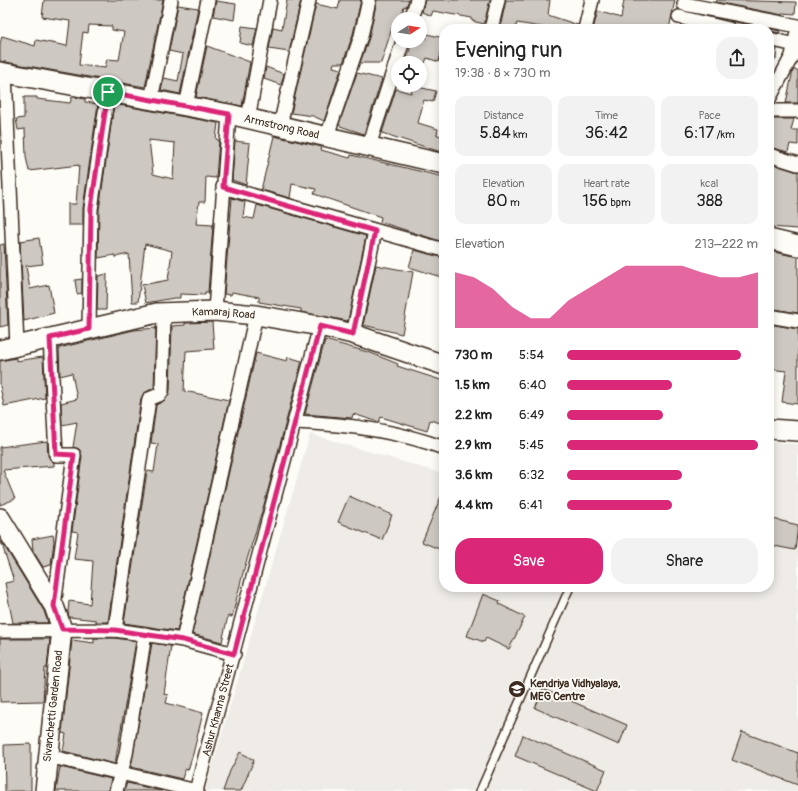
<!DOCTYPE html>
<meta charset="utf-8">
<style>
:root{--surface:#fff;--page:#f2f2f2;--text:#222;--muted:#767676;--accent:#db2777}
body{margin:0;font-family:Pangolin,sans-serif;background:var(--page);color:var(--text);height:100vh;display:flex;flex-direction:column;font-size:15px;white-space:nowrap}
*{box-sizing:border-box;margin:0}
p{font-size:13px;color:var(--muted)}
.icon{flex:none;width:22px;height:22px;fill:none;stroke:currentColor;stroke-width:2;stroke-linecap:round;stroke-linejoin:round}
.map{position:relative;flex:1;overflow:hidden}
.side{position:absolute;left:439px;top:24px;width:335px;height:568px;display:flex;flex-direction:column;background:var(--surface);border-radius:16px;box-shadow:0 2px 10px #0003}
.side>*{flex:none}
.needle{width:26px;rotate:78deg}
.fabs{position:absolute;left:391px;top:12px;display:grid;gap:8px}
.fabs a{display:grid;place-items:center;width:36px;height:36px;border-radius:50%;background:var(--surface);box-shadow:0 2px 10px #0003;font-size:20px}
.pin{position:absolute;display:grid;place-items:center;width:34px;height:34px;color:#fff;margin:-17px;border:2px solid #fff;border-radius:50%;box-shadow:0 1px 4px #0007}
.round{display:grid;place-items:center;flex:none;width:42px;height:42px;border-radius:16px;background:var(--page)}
.head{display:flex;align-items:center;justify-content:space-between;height:68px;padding:0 16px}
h1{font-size:22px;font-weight:600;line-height:30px}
.metrics{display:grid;grid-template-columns:repeat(3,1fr);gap:6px;height:68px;padding:4px 16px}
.metrics div{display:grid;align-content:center;border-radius:10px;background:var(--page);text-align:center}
.metrics b{font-size:17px;font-weight:600}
.metrics small{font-size:11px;font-weight:400}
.metrics p{font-size:11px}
.chart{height:112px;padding:8px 16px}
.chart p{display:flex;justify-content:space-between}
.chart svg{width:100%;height:72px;margin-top:4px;fill:var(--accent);opacity:.7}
.button{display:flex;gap:8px;margin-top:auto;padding:8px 16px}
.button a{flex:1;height:46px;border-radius:16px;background:var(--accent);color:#fff;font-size:16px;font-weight:600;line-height:46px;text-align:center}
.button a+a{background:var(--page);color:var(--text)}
ul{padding:0 16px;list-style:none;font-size:13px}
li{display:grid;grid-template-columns:64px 48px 1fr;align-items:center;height:30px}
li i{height:10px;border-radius:5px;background:var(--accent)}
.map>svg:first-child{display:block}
.built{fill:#efece7}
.building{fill:#cdc8c2;stroke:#3b2a1e;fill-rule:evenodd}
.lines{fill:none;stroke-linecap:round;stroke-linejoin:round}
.lane-casing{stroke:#3b2a1e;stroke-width:10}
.street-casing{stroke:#3b2a1e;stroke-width:16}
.secondary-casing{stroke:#3b2a1e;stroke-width:22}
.lane{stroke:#fdfcf7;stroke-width:7}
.street{stroke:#fdfcf7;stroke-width:13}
.secondary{stroke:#fdfcf7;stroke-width:19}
.route-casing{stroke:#fff;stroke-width:8}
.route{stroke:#db2777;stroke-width:5}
.labels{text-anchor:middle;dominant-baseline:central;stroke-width:3.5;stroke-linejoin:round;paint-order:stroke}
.street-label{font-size:11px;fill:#3b2a1e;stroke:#fdfcf7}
.poi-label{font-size:11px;font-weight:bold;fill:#3b2a1e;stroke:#fdfcf7;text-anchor:start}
</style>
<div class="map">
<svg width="798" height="791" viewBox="0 0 798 791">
<rect width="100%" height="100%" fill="#fdfcf7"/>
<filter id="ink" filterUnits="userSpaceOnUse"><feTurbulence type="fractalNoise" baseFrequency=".025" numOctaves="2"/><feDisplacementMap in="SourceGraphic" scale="8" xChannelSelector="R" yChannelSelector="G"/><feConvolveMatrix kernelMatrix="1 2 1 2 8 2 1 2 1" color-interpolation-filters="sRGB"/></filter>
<g filter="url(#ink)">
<path class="built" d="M310,434L444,474V587H769V442L798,444V791H205Z"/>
<path class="building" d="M44,0H163L145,87L0,61V44L2,36L35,46L36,40L67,46L70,21L42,17ZM89,25L112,26V30L124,32L119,60L107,59L105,68L79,65L83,32L88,33Z
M287,0H301L289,52L269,49L273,27L282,29Z
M340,0H361L353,34L343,63H334L333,67L341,69L324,121L313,116L291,113L316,4L338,9Z
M377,0H409L406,7L404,6L401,19H398V30L392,28L381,63H360L369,38Z
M425,0H490L484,24L472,21V18L433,11L431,16L422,12Z
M506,0H550L548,15L578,25L577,29H553L517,23L515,29L500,28Z
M624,0H675L669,29H593L598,11L621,18Z
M717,0L796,2L795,14L783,13V15L716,2Z
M216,1L236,4L234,20L213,16Z
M178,5L198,8L180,94L161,90L164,78L178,81L183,54L169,51Z
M730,21L780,31V33L769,31V29H737L735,24Z
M242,26L257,28L253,46L240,43Z
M427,34L444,38L439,62L427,58L425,63H406L412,41H420V37L426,39Z
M207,46L250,62L242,106L196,97Z
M769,47L777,49L776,59H769Z
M266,67L284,74L281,85L264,79Z
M793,70H798V103H786Z
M357,73L382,79L364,134L340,126L339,124Z
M413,86L436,91L433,102L424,100L418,123L438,129L437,135L444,136V153L382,133L396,89L411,93Z
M24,97H37V99L70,103L72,97H74L85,99V102L98,104L83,208V225H68V204H76L79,165L29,171L26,157L25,129L18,130L16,119L24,118Z
M114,104L218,123L216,139L219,140L216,178L206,177L205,202H199L196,224L213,225L208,292H205V295L180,294V298H174L146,303L142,285L168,280L172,251L145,244L138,302H132L129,254L115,257V255L98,258L99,210ZM149,140L175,143L173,179L153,174Z
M771,119H794L791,130H798V145L790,144L788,152L769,147Z
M274,136L322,147L321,150L350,158L351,155L444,177V227L440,241L380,222L381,217L314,194L316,189L292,184L290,198L261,190Z
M235,141L250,143L246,185L232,180Z
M769,163L798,172V229L769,227Z
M232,198L245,202L243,217L254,219L257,205L366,236L348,321L301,312V309L259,302V297L232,292L231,295L224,294Z
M39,238L43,264L26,266L30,289L49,285L54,313L24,321L20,241Z
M4,244L8,325L0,327V245Z
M414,250L444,258V278L409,267Z
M769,251L798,257V313L769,308Z
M376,265L413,272L402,334L363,325Z
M107,274L106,310H97L98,276Z
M82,279V293L77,294L75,280Z
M212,322L214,349L186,351L184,391L229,400L177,631L124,623L147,471L154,472L158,444L151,443L156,405L165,400L170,391L172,326L185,325V323Z
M769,324L798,329V404L782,402L786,371L769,369Z
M156,328L154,388L146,392L141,398L108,622H96V620L69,617L68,613L69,601L90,604L93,561L74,559L78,532L72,531L82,456L79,449L73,447L77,422L62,425L61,403L77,399L72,373L60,376L59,348L134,330Z
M325,340L371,353L398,364L397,366L444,381V424L430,420L427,431L381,417L379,422L353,414L352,418L305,414Z
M256,353L287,361L288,357L302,361L264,505L244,569L232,617L228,616L222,642L192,634Z
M43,357L45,398L4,406L0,386V361L16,358V361Z
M47,441L48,456L54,462V466L3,470L15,499L0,505V447Z
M444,489V551L422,542Z
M349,496L392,515L382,540L338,522Z
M769,518L798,525L795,550L769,545Z
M53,535L54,541L51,565L43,567L33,551L32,539Z
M0,539L44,611L48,623H13L5,583L14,581Z
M483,594L500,601L499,604L525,617L509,649L486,638L484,642L467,636Z
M94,638H114L136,641L115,764L63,751L66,734L62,733L72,640L94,643Z
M0,639H50L47,668H45L43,701L0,702Z
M152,643L171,646L164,694L168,695L166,703L203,713L193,754L188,770L185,769L182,779L131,767Z
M543,689L627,725L619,745L535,708Z
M742,732L798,753V785L732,760Z
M523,735L606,770L597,791L515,756Z
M31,744V791H5L4,745Z
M240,752L254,760L241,791H223L230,771Z
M60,767L111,779L108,791H56Z
M127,783L162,791H124Z"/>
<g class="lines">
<g class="lane-casing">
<path id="lane" d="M480,791L570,587"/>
</g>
<g class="street-casing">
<g id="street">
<path d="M684,4L798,26"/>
<path d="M679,17L729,29"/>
<path d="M411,19L417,0"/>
<path d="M491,29L498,0"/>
<path d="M585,29L592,0"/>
<path d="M769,39L795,45"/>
<path d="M5,73L17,346"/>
<path d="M769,99L792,56L798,27"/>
<path d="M151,100L171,0"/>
<path d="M186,106L208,0"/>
<path d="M769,111H798"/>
<path d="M248,119L270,0"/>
<path d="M280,126L309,0"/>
<path d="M327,136L361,36L369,0"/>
<path d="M369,146L403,41"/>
<path d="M769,155L798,164"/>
<path d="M223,187L444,250"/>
<path d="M215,311L229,114"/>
<path d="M769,316L798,321"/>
<path d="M89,329L91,209L108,92"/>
<path d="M353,334L375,231"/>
<path d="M50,338L56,455H74L54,606"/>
<path d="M295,422C346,424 396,430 444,448"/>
<path d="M115,630L149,399L159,395L162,391L164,313"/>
<path d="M0,631L115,630L183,640L234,654"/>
<path d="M183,640L256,315"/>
<path d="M48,756L197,791"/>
<path d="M116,791L126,754L145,634"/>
<path id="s1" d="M196,791L320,326"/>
</g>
</g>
<g class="secondary-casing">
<g id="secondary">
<path id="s2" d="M0,72L229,114L444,164"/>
<path d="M769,239L798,246"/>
<path id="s3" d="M0,350L157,313L215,311L256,315L320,326L353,334L444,365"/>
<path d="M769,429L798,431"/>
<path d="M0,518L54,606L62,629L45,791"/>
</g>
</g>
<use href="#lane" class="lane"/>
<use href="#street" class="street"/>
<use href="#secondary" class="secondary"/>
</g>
</g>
<g class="lines" filter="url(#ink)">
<g class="route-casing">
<path id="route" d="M108,92L229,114L223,187L375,231L353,334L320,326L234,654L183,640L115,630L62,629L54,606L74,455L56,454L50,338L89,329L91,208Z"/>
</g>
<use href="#route" class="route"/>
</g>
<defs>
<g id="school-disc" transform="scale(0.9)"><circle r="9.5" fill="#3b2a1e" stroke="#fdfcf7"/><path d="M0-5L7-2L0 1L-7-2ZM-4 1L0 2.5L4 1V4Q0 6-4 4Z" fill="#fff"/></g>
</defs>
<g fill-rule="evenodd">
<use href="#school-disc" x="517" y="689"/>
</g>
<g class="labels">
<g class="street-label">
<text stroke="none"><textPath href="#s2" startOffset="287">Armstrong Road</textPath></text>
<text stroke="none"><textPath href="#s3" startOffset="228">Kamaraj Road</textPath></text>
<text transform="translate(53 706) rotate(-84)">Sivanchetti Garden Road</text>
<text stroke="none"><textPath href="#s1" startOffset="84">Ashur Khanna Street</textPath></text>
</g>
<g class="poi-label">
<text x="530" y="683">Kendriya Vidhyalaya,<tspan x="530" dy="13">MEG Centre</tspan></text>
</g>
</g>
</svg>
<div class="fabs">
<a><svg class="needle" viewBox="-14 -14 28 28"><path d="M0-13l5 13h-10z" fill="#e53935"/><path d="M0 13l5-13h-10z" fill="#767676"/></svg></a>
<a><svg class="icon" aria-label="locate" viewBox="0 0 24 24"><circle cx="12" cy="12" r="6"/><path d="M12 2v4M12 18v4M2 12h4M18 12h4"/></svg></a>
</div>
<div class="pin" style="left:108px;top:92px;background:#1e9e55"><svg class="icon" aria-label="arrive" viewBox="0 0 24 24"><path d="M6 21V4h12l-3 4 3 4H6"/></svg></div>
<section class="side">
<div class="head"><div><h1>Evening run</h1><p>19:38 · 8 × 730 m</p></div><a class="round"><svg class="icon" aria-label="share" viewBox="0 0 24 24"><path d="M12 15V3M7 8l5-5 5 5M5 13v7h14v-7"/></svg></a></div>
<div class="metrics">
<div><p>Distance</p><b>5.84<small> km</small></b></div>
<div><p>Time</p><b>36:42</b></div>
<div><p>Pace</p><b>6:17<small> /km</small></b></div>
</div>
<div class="metrics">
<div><p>Elevation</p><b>80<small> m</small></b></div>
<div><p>Heart rate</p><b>156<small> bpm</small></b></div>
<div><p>kcal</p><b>388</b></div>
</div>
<div class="chart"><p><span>Elevation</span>213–222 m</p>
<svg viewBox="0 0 160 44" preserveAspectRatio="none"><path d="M0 44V10L10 13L20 20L30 31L40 38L50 38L60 27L70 20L80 13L90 6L100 6L110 6L120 6L130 10L140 13L150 13L160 10V44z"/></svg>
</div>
<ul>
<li><b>730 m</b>5:54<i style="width:91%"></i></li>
<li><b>1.5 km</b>6:40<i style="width:55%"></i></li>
<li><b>2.2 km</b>6:49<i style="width:50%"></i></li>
<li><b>2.9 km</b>5:45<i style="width:100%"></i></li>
<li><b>3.6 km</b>6:32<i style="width:60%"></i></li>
<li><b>4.4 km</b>6:41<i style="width:55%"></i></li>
</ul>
<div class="button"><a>Save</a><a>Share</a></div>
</section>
</div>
